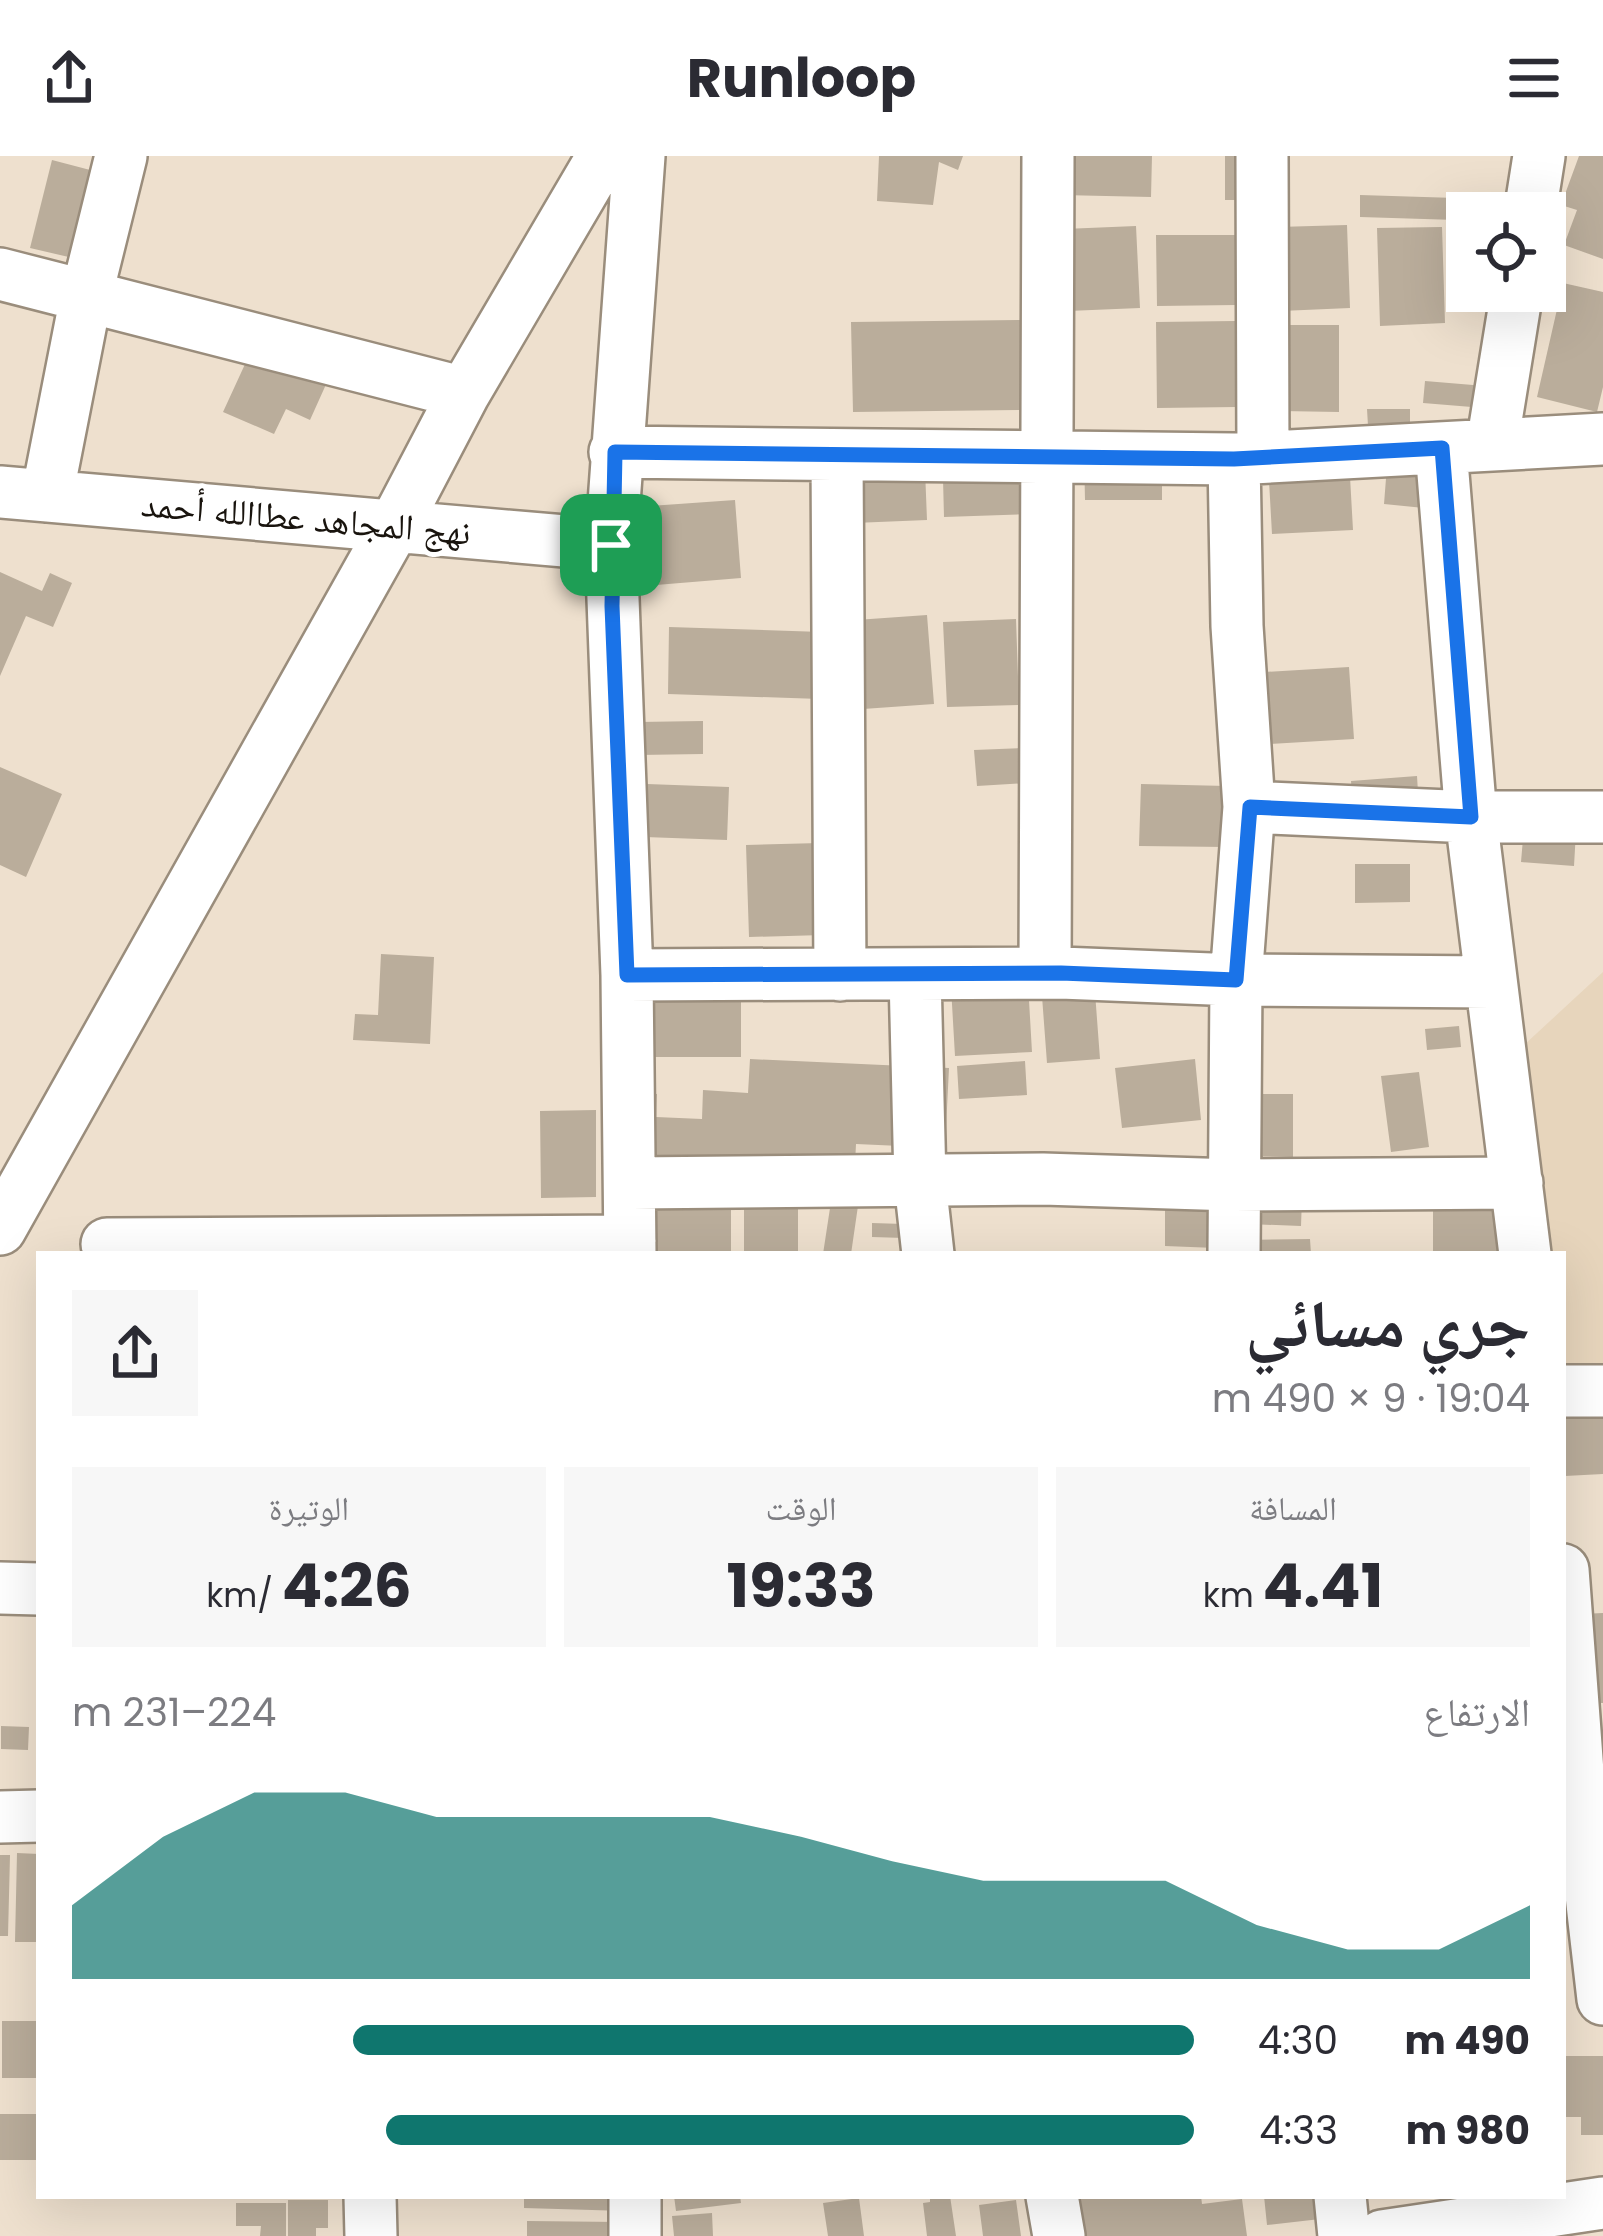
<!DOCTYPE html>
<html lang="ar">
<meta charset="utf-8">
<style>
:root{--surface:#fff;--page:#f7f7f7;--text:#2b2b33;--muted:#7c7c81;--accent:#0f766e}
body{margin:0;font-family:Poppins,"Noto Naskh Arabic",sans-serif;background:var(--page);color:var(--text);direction:rtl;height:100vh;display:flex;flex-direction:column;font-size:45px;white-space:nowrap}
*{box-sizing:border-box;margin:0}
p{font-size:39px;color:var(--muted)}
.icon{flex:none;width:66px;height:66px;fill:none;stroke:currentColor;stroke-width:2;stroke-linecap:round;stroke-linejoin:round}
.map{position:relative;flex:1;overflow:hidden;direction:ltr}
.drawer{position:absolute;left:36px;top:1095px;width:1530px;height:948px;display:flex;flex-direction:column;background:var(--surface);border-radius:0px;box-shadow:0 12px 48px #0002;direction:rtl}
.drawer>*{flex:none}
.buttons{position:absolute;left:1446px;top:36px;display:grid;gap:24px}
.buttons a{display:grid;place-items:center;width:120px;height:120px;border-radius:0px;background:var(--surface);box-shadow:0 12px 48px #0002;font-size:60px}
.pin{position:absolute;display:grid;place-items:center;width:102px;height:102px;color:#fff;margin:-51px;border-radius:24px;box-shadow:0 6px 18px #0006}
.round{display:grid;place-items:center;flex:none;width:126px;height:126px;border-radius:0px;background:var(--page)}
.summary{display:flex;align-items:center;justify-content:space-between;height:204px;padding:0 36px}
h1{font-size:66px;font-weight:700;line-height:90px}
.stats{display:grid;grid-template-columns:repeat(3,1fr);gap:18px;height:204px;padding:12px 36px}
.stats div{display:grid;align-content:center;border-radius:0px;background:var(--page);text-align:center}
.stats b{font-size:60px;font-weight:700}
.stats small{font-size:33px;font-weight:400}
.stats p{font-size:33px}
.chart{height:336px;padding:24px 36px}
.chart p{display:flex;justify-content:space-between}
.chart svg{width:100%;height:216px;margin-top:12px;fill:var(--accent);opacity:.7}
ul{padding:0 36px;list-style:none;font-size:39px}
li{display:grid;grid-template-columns:192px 144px 1fr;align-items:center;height:90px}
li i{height:30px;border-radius:15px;background:var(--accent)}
header{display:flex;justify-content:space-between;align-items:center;height:156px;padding:0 36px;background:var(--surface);font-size:54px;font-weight:700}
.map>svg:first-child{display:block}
.built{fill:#e7d5bc}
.building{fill:#baad9b}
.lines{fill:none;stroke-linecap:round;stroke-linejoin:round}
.minor-casing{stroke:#9a8d7c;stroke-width:56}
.minor{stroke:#fff;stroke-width:51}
.route-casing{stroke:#fff;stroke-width:24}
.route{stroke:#1a73e8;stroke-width:15}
.labels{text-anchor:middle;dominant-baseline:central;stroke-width:10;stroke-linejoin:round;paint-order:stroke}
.street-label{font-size:36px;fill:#19140e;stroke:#fff}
</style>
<header><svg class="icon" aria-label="menu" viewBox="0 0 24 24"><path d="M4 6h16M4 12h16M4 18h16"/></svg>Runloop<svg class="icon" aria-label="share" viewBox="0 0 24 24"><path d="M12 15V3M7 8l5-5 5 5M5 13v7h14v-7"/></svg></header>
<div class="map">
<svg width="1603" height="2080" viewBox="0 0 1603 2080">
<rect width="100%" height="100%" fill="#eee0ce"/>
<path class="built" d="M1603,816V1214H1563V1098H1541L1523,890Z"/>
<path class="building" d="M879,0H963L958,14L939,6L933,49L877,45Z
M1062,0H1152L1151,41L1061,39Z
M1225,0H1273L1274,44H1225Z
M1579,0H1603V103L1564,89L1577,54L1561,49Z
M52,4L94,15L73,102L30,92Z
M1360,39L1456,42V64L1360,61Z
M1347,69L1350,152L1281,155L1278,71Z
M1136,70L1140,152L1068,155L1064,73Z
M1442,71L1445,167L1380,170L1377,72Z
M1156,79H1235L1236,149L1157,150Z
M1563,127L1603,136V231L1597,256L1537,241Z
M1022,164L1024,254L853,256L851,166Z
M1235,165L1236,251L1157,252L1156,166Z
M1281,169H1339V256L1281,255Z
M258,180L328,224L310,264L286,253L274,278L223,256Z
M1425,225L1485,230L1484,252L1423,247Z
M1367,253H1410V270H1368Z
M1028,282L1031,358L944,361L942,284Z
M1348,285L1353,374L1272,378L1267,289Z
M924,288L927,364L854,367L851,290Z
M1162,297V344H1085L1084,298Z
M1388,297L1439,302L1434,353L1384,348Z
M735,344L741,422L656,429L650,350Z
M0,416L42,435L50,417L72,427L53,471L26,460L0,520Z
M927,459L934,548L863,553L856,464Z
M1016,463L1019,549L947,551L943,466Z
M669,471L822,476L820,543L668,538Z
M1349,511L1354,583L1268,588L1264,516Z
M703,565V598L639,599L638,566Z
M1025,592L1027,627L977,630L974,594Z
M0,611L62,638L26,721L0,709Z
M1417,620L1420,669L1355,674L1351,625Z
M647,628L729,631L727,684L645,681Z
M1141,628L1227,630L1226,691L1139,690Z
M1524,671L1576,675L1574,710L1521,706Z
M820,687L823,779L749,781L746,689Z
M1355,708H1410V746L1355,747Z
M381,798L434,801L430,888L353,884L355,858L378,859Z
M1094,823L1100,903L1047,907L1041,827Z
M1028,827L1032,896L955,900L951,831Z
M741,828V901H650V829Z
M1459,870L1461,891L1427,894L1425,873Z
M750,903L949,912L945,992L856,988L855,1008L634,998L637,937L657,938L656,961L702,963L703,934L748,937Z
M1195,903L1201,964L1122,972L1115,912Z
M1025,905L1027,939L959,943L957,910Z
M1419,916L1429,991L1391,996L1381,920Z
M1246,938H1293V1001L1245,1000Z
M596,954V1041L541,1042L540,955Z
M652,1035H731V1097H652Z
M832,1039L859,1043L851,1098H823Z
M1165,1040L1217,1041L1216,1092L1165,1090Z
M744,1042H798V1098H744Z
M1250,1042H1302L1301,1070L1249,1068Z
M1433,1042L1500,1043V1098H1433Z
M872,1067L936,1069V1083L872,1081Z
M1310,1083L1311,1098H1245V1084Z
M1603,1249V1318L1565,1320L1563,1251Z
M1603,1457V1547H1586L1582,1458Z
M1,1570L29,1571L28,1594L1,1593Z
M17,1697L39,1698V1786H15Z
M0,1699H10L8,1780H0Z
M2,1865H39V1922H2Z
M1563,1900H1603V1979H1581V1961H1563Z
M0,1958H39V2004H0Z
M524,2040H626V2055L524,2052Z
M674,2040H740L741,2047L676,2055Z
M930,2040H950L956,2080H927L923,2047L930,2046Z
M1071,2040H1201L1202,2048L1242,2043L1247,2080H1076Z
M1264,2040H1327L1329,2062L1267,2069Z
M859,2042L864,2080H828L823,2047Z
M288,2044H328V2072H316V2080H288Z
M1016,2044L1021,2080H983L979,2049Z
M236,2047H286V2080H260L261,2070H236Z
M712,2057L713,2080H674L672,2060Z
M527,2065L620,2066V2080H527Z"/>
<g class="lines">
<g class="minor-casing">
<path id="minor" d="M1262,0L1263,301
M1530,57L1539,0
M0,118L464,237
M1492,289L1517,135
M1441,293L1471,661L1525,1098
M615,296L1234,303L1603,283
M837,299L840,819
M1234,303L1237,470L1249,651
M0,336L611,389
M47,340L86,141L121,0
M1045,817L1048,0
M627,819L1061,817L1236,824L1491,826
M915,819L920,1026L928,1098
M632,1027L1043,1023L1234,1029L1517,1027
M0,1073L395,369L464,237L603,0
M107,1088L630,1085
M630,1098L627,819L611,389L639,0
M1234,1098L1236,824L1249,651L1471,661H1603
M1563,1235H1603
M1563,1414L1580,1643L1603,1843
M0,1432L39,1433
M0,1661L39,1660
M370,2040L371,2080
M1052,2040L1059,2080
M1340,2040L1344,2080
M635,2080V2040
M1382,2080L1603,2047"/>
</g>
<use href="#minor" class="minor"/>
</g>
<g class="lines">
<g class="route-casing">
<path id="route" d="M1442,292L1471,661L1250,651L1236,824L1061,817L627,819L612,450L615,296L1234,303Z"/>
</g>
<use href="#route" class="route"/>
</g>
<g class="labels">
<g class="street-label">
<text transform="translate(306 362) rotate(5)">نهج المجاهد عطاالله أحمد</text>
</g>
</g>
</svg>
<div class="buttons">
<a><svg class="icon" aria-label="locate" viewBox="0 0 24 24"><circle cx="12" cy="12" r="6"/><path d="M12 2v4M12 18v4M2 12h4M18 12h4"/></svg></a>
</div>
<div class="pin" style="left:611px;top:389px;background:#1e9e55"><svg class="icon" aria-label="arrive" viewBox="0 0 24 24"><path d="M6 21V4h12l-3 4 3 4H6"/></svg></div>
<section class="drawer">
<div class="summary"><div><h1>جري مسائي</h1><p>19:04 · 9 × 490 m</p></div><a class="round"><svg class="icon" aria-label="share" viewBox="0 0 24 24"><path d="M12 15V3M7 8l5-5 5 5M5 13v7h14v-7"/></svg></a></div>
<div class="stats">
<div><p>المسافة</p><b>4.41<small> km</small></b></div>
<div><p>الوقت</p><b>19:33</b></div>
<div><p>الوتيرة</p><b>4:26<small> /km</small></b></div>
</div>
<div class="chart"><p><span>الارتفاع</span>224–231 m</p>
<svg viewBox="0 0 160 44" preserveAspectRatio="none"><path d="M0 44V29L10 15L20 6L30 6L40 11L50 11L60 11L70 11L80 15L90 20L100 24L110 24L120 24L130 33L140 38L150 38L160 29V44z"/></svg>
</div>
<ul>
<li><b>490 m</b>4:30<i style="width:75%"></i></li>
<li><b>980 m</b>4:33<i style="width:72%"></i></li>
</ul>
</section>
</div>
